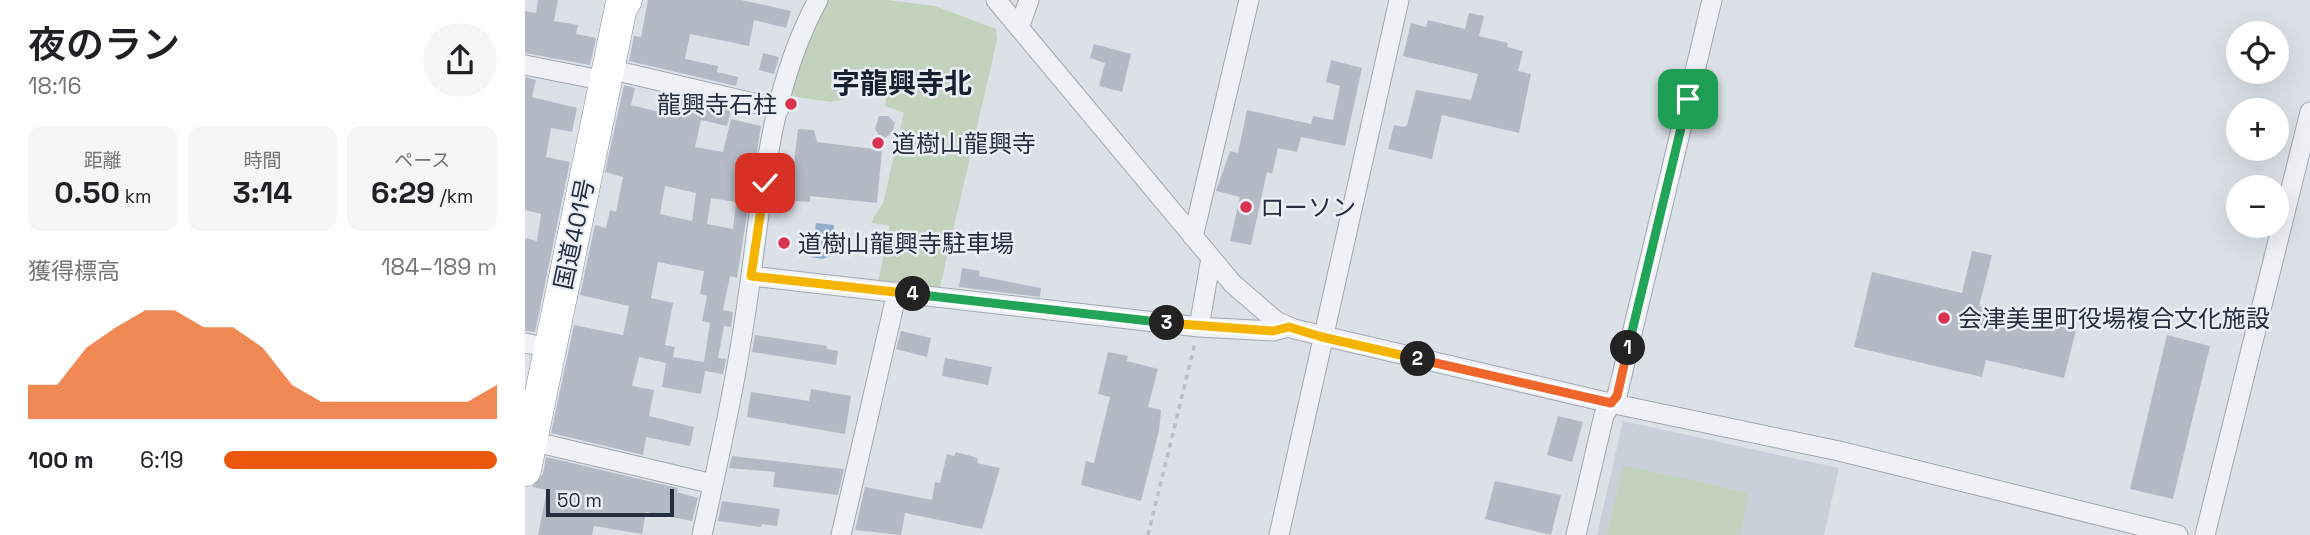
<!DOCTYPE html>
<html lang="ja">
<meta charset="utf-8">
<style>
:root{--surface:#fff;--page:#f6f6f6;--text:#202124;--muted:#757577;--accent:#ea580c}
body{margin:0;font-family:"Space Grotesk","Noto Sans JP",sans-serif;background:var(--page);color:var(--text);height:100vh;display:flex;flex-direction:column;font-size:26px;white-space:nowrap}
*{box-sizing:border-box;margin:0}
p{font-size:23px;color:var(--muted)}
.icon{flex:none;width:38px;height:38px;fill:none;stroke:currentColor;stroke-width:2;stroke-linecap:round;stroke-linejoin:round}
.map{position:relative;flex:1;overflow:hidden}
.sheet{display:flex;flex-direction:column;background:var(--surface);width:525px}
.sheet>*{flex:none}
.buttons{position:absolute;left:1701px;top:21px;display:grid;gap:14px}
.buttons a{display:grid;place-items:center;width:63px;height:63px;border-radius:50%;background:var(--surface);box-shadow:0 7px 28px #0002;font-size:35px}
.scale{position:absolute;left:21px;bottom:18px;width:128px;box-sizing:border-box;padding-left:7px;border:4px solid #242e3f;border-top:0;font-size:19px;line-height:24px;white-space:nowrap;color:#242e3f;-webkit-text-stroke:5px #ebeff5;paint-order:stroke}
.pin{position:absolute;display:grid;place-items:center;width:60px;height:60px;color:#fff;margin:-30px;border-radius:14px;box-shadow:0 4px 10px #0006}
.km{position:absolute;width:35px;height:35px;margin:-18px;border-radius:50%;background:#222;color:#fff;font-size:19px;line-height:35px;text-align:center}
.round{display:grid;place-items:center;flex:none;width:74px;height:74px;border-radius:37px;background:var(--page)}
.summary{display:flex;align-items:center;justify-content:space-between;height:119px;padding:0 28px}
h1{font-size:38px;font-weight:600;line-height:52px}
.metrics{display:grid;grid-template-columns:repeat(3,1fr);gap:10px;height:119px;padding:7px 28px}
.metrics div{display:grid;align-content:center;border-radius:14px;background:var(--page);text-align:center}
.metrics b{font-size:30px;font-weight:600}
.metrics small{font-size:19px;font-weight:400}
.metrics p{font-size:19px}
.chart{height:196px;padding:14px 28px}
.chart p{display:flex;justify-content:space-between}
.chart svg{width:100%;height:126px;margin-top:7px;fill:var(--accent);opacity:.7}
ul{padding:0 28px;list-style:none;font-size:23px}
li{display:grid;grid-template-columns:112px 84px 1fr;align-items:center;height:52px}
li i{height:18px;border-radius:9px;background:var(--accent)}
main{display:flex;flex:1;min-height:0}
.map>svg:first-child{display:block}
.built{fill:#c9d0da}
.green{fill:#c2d2bc}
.water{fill:#93afcc}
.building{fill:#b3bac5;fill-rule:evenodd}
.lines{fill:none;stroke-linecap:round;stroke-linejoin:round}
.minor-casing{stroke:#a1a8b2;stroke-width:21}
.trunk-casing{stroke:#828e9f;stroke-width:33}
.path{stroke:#babec6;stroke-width:3.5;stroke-dasharray:5 5;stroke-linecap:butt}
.minor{stroke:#eff1f6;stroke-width:19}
.trunk{stroke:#fff;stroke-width:32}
.split-1-casing{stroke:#fff;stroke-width:14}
.split-2-casing{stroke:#fff;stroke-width:14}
.split-3-casing{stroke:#fff;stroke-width:14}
.split-4-casing{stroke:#fff;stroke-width:14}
.split-5-casing{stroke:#fff;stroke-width:14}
.split-1{stroke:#22a559;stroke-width:9}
.split-2{stroke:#f0652b;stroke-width:9}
.split-3{stroke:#f5b400;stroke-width:9}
.split-4{stroke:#22a559;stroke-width:9}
.split-5{stroke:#f5b400;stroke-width:9}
.poi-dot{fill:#da334f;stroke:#ebeff5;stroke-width:2.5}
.labels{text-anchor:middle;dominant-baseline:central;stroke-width:5;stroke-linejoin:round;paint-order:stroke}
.poi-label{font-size:24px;fill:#242e3f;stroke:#ebeff5;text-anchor:start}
.street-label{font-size:24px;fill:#242e3f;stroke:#ebeff5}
.quarter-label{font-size:28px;font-weight:bold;fill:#17202f;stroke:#ebeff5}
</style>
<main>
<section class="sheet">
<div class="summary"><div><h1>夜のラン</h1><p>18:16</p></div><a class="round"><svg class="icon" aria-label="share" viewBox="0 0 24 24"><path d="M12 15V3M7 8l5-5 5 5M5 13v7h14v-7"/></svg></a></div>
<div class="metrics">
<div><p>距離</p><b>0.50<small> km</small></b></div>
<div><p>時間</p><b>3:14</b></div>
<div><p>ペース</p><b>6:29<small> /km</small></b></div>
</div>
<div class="chart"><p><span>獲得標高</span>184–189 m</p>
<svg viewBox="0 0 160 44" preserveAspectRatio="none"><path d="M0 44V32L10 32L20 19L30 12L40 6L50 6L60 12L70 12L80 19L90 32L100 38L110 38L120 38L130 38L140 38L150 38L160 32V44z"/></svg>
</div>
<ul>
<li><b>100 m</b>6:19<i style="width:100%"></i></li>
</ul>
</section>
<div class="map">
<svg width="1785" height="535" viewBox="0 0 1785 535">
<rect width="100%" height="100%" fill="#dce1e8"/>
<path class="built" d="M1098,421L1314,468L1299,535H1072Z"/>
<path class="green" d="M302,0H362L410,6L471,29L472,40L415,287L353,282L365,226L347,223C348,212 357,210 359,199C366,169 372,143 379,113L360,106L364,85L326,79L320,99L307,102L265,96L285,33Z
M1098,465L1224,493L1215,535H1082Z"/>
<path class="water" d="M291,223L309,225L307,255L298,259L285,257Z"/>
<path class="building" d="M13,0H33L29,21L53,25L51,34L71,38L65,65L0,53V11L11,13Z
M123,0H216L266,11L261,28L229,20L224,46L165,34L160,59L193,66L192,72L213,77L211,86L104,61L109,36L116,37Z
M944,13L959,16L954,36L983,43L982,47L998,51L993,71L1006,74L994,133L917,115L907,159L863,149L869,125L879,127L882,125L891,90L946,100L953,74L878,56L886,23L901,27L903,20L940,29Z
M569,44L606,54L597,92L574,86L580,63L565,58Z
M238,53L254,57L249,74L234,70Z
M806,60L837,68L820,146L776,137L772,152L753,148L747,174L742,172L726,245L705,241L715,197L691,191L705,151L713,153L722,110L786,124L788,116L808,120L815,86L801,82Z
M0,77L11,80L7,97L52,108L47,132L26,128L21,157L45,162L10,332L0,331V238L12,241L16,214L0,210Z
M99,85L110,88L106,105L147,115L151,97L206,110L202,126L176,120L170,147L198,152L206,119L236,126L212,278L205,276L198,310L208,312L206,327L199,326L193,358L201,359L198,374L180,371L176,394L137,387L141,363L114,357L107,386L129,390L124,416L169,427L165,446L121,437L118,455L26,433L49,325L98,335L104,306L55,295L70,225L81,228L85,210L91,212L98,177L80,172ZM140,186L171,193L167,221L135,214ZM186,198L211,202L208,229L182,224ZM133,262L179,271L175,294L182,296L177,321L185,323L179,362L148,357L150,347L140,345L148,303L126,298Z
M354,116H363L370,123L367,133L357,140L350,129Z
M273,129L289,130L292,142L357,150L352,203L285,196V202L267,201L265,211L247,210L252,178L267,179Z
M1447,251L1467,255L1454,306L1551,330L1539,378L1461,360L1457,377L1329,347L1347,272L1437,293Z
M437,268L455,271L454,276L516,288L515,297L434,287Z
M376,331L406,338L402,357L371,349Z
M230,335L302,346L301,349L313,351L311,365L227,352Z
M1642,335L1685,346L1648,499L1605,489Z
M583,352L603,356L602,361L633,369L623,407L636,410L634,431L616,501L556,485L561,461L569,463L585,397L573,394Z
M420,358L467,367L463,385L417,376Z
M286,389L326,396L320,434L222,417L226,392L284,401Z
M1033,416L1058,422L1047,462L1022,455Z
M431,452L453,458L452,463L475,468L457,529L380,513L376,535L330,530L340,487L407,500L410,482L415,483L422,454L429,456Z
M207,456L319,469L313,495L248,487L250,472L204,468Z
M21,457L153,488L152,492L173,498L167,521L121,512L117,534L69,526L67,535H13L22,490L7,487L18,474Z
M970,481L1036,495L1026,535L960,519Z
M197,501L255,509L252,526L237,524L236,527L193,521Z"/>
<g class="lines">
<g class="minor-casing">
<path id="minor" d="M471,0L708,284L751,321L769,329L1085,403L1314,451L1653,535
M494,28L504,0
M0,65L81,81
M84,69L254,109
M668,237L724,0
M226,276L674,327L748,331L764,327
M674,327L686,258
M0,343L25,348
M6,441L188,484
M177,535C191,471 206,406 216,342C236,229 237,102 293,0
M316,535L372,292
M754,535L874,0
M1051,535L1079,415L1092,396L1187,0
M1680,535L1785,112"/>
</g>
<g class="trunk-casing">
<path id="trunk" d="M0,470L96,7L101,0"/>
</g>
<path class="path" d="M623,535L670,343"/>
<use href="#minor" class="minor"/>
<use href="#trunk" class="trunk"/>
</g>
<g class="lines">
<g class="split-1-casing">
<path id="split-1" d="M1103,348L1163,99"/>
</g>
<g class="split-2-casing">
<path id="split-2" d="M893,359L1086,403L1092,396L1103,348"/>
</g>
<g class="split-3-casing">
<path id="split-3" d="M642,323L748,331L764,327L797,337L893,359"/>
</g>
<g class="split-4-casing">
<path id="split-4" d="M388,294L642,323"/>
</g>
<g class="split-5-casing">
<path id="split-5" d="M240,183L226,276L388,294"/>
</g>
<use href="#split-1" class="split-1"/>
<use href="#split-2" class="split-2"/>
<use href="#split-3" class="split-3"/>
<use href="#split-4" class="split-4"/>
<use href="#split-5" class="split-5"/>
</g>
<g class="poi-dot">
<circle cx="266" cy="104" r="7"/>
<circle cx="353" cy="143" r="7"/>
<circle cx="721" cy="207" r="7"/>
<circle cx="259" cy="243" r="7"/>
<circle cx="1419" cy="318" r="7"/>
</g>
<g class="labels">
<g class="poi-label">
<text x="252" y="104" text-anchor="end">龍興寺石柱</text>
<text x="367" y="143">道樹山龍興寺</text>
<text x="735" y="207">ローソン</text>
<text x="273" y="243">道樹山龍興寺駐車場</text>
<text x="1433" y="318">会津美里町役場複合文化施設</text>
</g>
<g class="street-label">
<text transform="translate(49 234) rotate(-78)">国道401号</text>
</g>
<g class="quarter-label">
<text x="377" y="83">字龍興寺北</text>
</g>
</g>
</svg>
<div class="buttons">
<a><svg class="icon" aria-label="locate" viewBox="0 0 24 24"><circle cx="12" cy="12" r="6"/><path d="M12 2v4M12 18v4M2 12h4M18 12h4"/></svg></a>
<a>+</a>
<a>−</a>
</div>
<div class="scale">50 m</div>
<div class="pin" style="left:1163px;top:99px;background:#1e9e55"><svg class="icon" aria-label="arrive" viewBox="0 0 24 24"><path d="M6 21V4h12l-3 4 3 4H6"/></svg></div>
<div class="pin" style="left:240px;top:183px;background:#d93025"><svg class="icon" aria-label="check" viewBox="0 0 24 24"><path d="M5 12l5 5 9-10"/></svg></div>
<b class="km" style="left:1103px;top:348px">1</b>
<b class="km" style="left:893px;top:359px">2</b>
<b class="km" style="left:642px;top:323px">3</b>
<b class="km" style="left:388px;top:294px">4</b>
</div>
</main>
